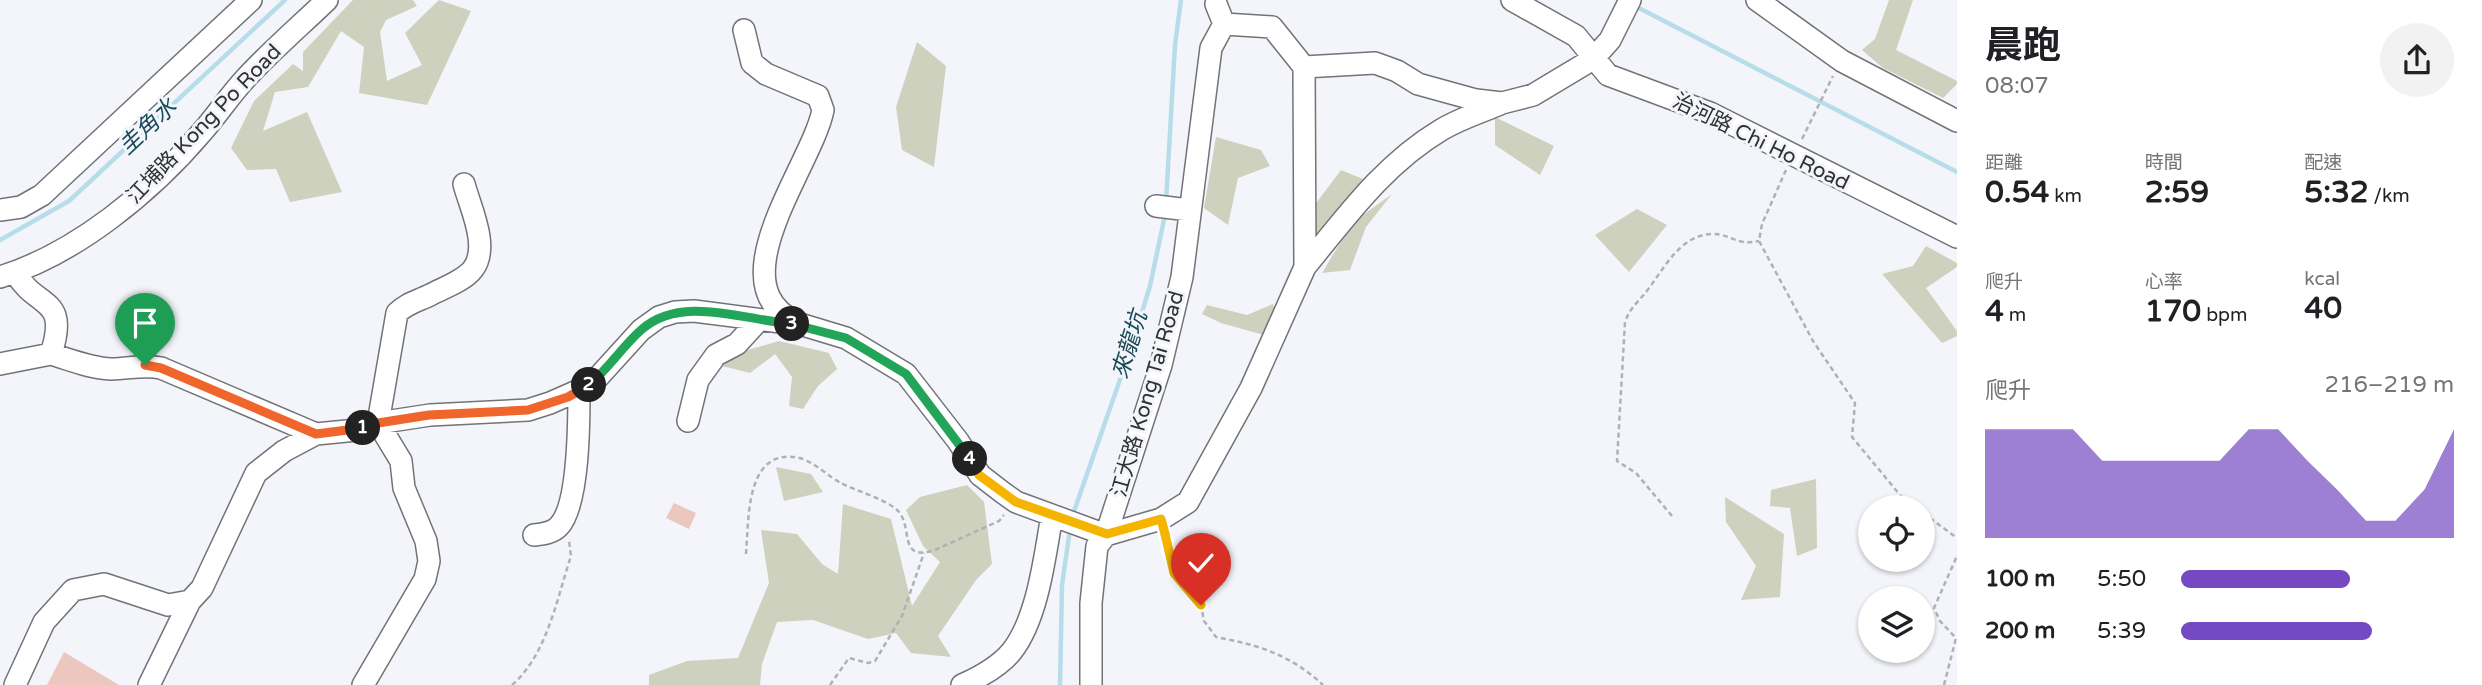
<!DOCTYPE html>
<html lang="zh-TW">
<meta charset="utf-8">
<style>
:root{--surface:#fff;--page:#f2f2f2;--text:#202124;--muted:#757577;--accent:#7549c1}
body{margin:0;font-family:"Varela Round","Noto Sans TC",sans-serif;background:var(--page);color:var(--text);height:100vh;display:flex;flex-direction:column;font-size:26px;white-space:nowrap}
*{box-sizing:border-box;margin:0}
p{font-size:23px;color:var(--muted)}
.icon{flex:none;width:38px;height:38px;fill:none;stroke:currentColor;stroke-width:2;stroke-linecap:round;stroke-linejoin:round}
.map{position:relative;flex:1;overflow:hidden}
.side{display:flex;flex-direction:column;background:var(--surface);width:525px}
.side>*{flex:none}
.fabs{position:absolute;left:1858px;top:495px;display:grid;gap:14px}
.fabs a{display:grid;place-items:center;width:77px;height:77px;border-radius:50%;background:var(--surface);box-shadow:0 2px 5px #0004;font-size:35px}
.pin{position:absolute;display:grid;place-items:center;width:60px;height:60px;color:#fff;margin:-72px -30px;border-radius:50% 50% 50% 0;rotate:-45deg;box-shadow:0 0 7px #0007}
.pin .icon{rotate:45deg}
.km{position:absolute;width:35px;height:35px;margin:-18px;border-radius:50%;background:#222;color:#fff;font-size:19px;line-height:35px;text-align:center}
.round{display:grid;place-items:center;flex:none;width:74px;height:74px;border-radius:37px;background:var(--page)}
.headline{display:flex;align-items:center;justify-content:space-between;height:119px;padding:0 28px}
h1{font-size:38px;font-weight:700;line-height:52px}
.metrics{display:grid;grid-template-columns:repeat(3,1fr);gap:10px;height:119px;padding:7px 28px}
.metrics div{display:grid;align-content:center}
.metrics b{font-size:30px;font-weight:700}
.metrics small{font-size:19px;font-weight:400}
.metrics p{font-size:19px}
.chart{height:196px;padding:14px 28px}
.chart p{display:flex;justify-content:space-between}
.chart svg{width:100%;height:126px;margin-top:7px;fill:var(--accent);opacity:.7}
ul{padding:0 28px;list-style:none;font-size:23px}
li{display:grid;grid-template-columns:112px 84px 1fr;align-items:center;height:52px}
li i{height:18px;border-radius:9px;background:var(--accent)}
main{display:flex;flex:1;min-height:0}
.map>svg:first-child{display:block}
.green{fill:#ced1bd}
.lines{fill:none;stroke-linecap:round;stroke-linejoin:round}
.stream{stroke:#b8ddea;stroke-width:4.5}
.building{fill:#ebc7bf}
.minor-casing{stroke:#727378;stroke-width:24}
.path{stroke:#afb1b5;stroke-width:2.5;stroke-dasharray:5 3.5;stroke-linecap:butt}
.minor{stroke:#fff;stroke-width:21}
.split-1-casing{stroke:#fff;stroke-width:14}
.split-2-casing{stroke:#fff;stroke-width:14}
.split-3-casing{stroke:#fff;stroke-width:14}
.split-4-casing{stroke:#fff;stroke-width:14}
.split-5-casing{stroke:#fff;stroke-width:14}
.split-6-casing{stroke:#fff;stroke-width:14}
.split-1{stroke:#f0652b;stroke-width:9}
.split-2{stroke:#f0652b;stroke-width:9}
.split-3{stroke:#22a559;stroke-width:9}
.split-4{stroke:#22a559;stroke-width:9}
.split-5{stroke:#f5b400;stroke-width:9}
.split-6{stroke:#f5b400;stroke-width:9}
.labels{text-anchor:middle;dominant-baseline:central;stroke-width:6;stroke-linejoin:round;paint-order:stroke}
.street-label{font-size:21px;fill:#303133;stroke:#f3f5fa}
.water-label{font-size:23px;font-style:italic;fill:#184a59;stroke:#f3f5fa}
</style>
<main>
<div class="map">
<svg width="1957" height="685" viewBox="0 0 1957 685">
<rect width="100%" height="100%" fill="#f3f5fa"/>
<path class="green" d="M353,0H413L417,6L386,20L380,32L387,81L422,65L405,33L439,0L471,11L427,105L359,93L364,47L341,31L308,87L275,92L263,131L307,112L342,192L290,202L276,169L247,170L231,148L254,101L293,64L303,71V52Z
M1889,0H1913L1896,50L1957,81V84L1943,98L1883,68L1862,50L1875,39Z
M917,42L946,66L934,167L902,150L896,107Z
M1495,117L1554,146L1540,175L1495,145Z
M1216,137L1261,150L1270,166L1238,178L1228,225L1204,208Z
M1341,170L1363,179L1314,248L1296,230Z
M1392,194L1366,227L1350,270L1322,273L1352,223Z
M1637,209L1667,225L1629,272L1595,235Z
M1926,246L1957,263V267L1926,288L1957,331V336L1942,343L1882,274L1913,266Z
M1273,304L1282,340L1221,323L1202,314L1207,305L1247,315Z
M779,341L829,353L837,369L818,386L803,409L789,406L792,377L775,354L750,373L722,366L734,354Z
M776,467L811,474L823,492L784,501Z
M1816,479L1817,548L1797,556L1790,508L1770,506L1771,490Z
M967,485L984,502L992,564L976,580L938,636L951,657L911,653L896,633L868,639L813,620L777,622L762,664L760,685H649V675L687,661L738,658L769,583L761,530L797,534L822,564L838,574L843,504L891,519L912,606L940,562L923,546L906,510L920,497Z
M1725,497L1784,534L1780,597L1741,600L1756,566L1726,522Z"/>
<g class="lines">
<path class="stream" d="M1633,5L1957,172
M1166,202L1175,45L1181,0
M0,240L69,201L285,0
M1072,517L1130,351L1150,286L1165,215
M1060,685L1062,585L1070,529"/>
</g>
<path class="building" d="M674,503L696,513L689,529L666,518Z
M64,652L119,685H47Z"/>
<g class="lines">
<g class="minor-casing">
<path id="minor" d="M1512,0L1576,36L1608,75L1710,113L1957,237
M1757,0L1842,61L1957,121
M1216,4L1224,24
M744,30L752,63L766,74L818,96L823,110C812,166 714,286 798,323
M1304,67L1375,63L1397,71L1418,84L1476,100L1502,103L1533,95L1593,59L1610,40L1630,0
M1156,206L1189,210
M0,210L21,207L42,195L251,0
M1305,267C1346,217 1384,164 1441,130C1459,119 1481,112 1500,104
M0,277C76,254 152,191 202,132C218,114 230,95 246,78C272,50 300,26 327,0
M51,354C71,360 90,368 111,369C129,369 144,364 161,368L316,434
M0,364L51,354C70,295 36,310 15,272
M688,421L698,380L716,355L737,344L758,321
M534,535C543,534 553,533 559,526C579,505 579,420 579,391
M15,685L44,622L73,590L104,584L168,605L190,601L202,588L256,473L284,451L316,434L357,430L378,423L430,415L528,410L550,403L591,385L641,330L659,317L675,312L694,311L803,325L846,338L906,374L958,441L980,475L1002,492L1016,502L1106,535L1161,365L1182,277L1211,48L1224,24L1272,27L1304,67
M149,685L190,601
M363,685L425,579L429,561L426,541L404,488L401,461L378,423L397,313C407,303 418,301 430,295C443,288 464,281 473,269C490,247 470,207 464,184
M962,685C980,677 999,667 1012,651C1038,618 1045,555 1052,515
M1091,685V603L1097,546L1106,535L1161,519L1188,502L1251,388L1305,267L1304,67"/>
</g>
<path class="path" d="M1802,139L1833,76
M1786,170L1762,224L1759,241L1813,341L1855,403L1852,437L1900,495L1916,508
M1923,513L1957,538
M1672,516L1636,473L1617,461L1625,322C1630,307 1640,301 1649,288C1665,267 1681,234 1713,234C1731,234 1736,246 1759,241
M1166,538L1174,573L1201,605L1204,621L1216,637C1259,645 1291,655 1323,685
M746,554C749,519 745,446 800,458C814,462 829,477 841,483C856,491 889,500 899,512C913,529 898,562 935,550L999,521L1004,515
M512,685C547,655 557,598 571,556L569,541
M830,685L849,658L868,663L875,661L902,616L924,553
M1944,685L1956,638L1940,621L1934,608L1957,556"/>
<use href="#minor" class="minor"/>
</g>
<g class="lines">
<g class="split-1-casing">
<path id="split-1" d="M145,365L161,368L316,434L363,428"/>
</g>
<g class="split-2-casing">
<path id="split-2" d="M363,428L378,423L429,415L528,410L568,397L589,385"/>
</g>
<g class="split-3-casing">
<path id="split-3" d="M589,385C608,369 622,347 641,330C681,294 744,320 792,324"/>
</g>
<g class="split-4-casing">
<path id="split-4" d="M792,324L846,338L906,374L970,459"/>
</g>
<g class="split-5-casing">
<path id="split-5" d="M970,459L979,475L1016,502L1107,534L1161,519L1165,534"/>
</g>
<g class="split-6-casing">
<path id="split-6" d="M1165,534L1174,573L1201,605"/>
</g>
<use href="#split-1" class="split-1"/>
<use href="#split-2" class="split-2"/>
<use href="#split-3" class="split-3"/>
<use href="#split-4" class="split-4"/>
<use href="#split-5" class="split-5"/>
<use href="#split-6" class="split-6"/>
</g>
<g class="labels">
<g class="street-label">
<text transform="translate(204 124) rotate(-46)">江埔路 Kong Po Road</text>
<text transform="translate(1761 142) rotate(26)">治河路 Chi Ho Road</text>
<text transform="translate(1148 394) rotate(-74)">江大路 Kong Tai Road</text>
</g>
<g class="water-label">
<text transform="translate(148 127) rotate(-43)">圭角水</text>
<text transform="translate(1130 345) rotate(-73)">來龍坑</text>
</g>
</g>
</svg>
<div class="fabs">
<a><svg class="icon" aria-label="locate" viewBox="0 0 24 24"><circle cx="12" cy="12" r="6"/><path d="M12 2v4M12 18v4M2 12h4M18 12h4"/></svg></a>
<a><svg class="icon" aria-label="layers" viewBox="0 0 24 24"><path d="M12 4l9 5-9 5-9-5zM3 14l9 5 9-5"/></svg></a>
</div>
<div class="pin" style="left:145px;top:365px;background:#1e9e55"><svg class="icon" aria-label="arrive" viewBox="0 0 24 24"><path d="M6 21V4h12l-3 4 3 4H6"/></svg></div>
<div class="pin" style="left:1201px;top:605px;background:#d93025"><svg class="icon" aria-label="check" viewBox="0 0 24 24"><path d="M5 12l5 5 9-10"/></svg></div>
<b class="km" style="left:363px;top:428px">1</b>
<b class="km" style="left:589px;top:385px">2</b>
<b class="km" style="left:792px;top:324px">3</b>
<b class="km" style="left:970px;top:459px">4</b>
</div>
<section class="side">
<div class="headline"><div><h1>晨跑</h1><p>08:07</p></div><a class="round"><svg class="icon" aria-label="share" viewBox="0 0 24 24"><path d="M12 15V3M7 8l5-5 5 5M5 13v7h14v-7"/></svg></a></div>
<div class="metrics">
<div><p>距離</p><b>0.54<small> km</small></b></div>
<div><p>時間</p><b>2:59</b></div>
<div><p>配速</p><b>5:32<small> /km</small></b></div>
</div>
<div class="metrics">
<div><p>爬升</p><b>4<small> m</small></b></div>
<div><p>心率</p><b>170<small> bpm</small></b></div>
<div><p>kcal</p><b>40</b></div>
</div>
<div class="chart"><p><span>爬升</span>216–219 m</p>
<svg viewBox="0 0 160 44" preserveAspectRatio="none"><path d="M0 44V6L10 6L20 6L30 6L40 17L50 17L60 17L70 17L80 17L90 6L100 6L110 17L120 27L130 38L140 38L150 27L160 6V44z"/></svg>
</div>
<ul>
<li><b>100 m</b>5:50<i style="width:62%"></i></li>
<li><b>200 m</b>5:39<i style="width:70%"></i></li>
</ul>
</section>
</main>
